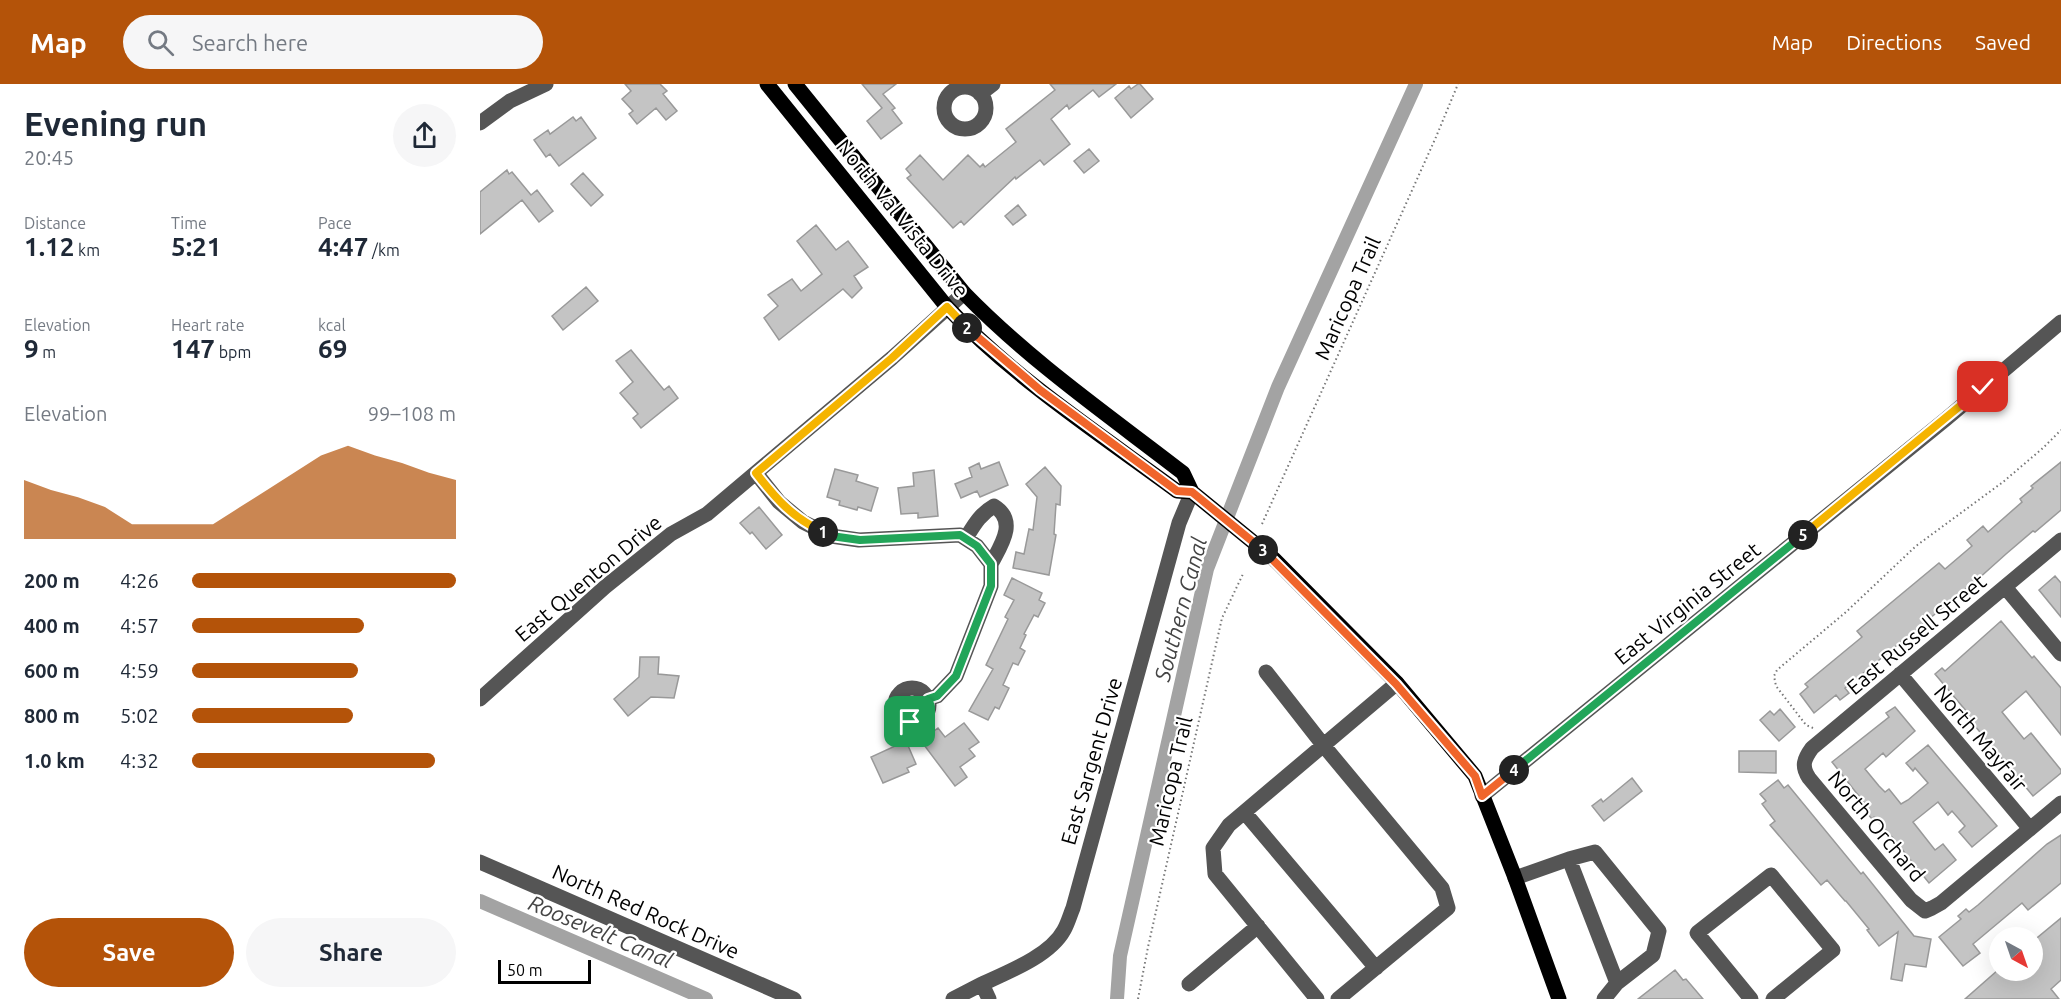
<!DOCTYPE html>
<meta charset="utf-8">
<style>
:root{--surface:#fff;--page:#f6f6f7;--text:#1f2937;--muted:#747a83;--accent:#b45309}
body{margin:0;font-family:Ubuntu,sans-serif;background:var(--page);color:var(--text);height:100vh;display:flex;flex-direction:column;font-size:22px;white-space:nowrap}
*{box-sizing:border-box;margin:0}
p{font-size:20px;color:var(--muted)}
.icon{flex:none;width:33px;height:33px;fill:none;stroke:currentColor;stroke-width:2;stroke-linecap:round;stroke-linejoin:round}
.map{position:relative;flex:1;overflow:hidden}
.sheet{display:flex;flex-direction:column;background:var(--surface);width:480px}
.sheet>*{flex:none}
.needle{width:39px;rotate:140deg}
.fabs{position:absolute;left:1509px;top:843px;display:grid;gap:12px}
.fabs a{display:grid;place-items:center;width:54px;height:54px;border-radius:50%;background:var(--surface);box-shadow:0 6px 24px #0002;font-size:30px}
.scale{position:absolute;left:18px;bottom:15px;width:93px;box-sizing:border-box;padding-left:6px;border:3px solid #000;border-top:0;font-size:16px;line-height:21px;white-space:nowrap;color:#000;-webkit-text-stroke:4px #fff;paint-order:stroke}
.pin{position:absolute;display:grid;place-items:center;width:51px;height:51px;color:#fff;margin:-26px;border-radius:12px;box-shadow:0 3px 9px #0006}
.km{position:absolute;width:30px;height:30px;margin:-15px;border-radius:50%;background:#222;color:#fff;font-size:16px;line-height:30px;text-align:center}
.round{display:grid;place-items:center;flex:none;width:63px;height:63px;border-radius:32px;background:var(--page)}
.overview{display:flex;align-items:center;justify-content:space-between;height:102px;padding:0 24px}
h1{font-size:33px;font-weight:700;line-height:45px}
.metrics{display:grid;grid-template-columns:repeat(3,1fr);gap:9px;height:102px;padding:6px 24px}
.metrics div{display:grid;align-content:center}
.metrics b{font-size:26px;font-weight:700}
.metrics small{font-size:16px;font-weight:400}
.metrics p{font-size:16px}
.chart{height:168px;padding:12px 24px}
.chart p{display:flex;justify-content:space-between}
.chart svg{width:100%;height:108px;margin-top:6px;fill:var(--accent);opacity:.7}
.button{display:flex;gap:12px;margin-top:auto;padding:12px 24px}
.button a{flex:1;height:69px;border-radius:36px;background:var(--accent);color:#fff;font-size:24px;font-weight:700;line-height:69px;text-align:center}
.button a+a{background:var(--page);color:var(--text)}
ul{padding:0 24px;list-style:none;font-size:20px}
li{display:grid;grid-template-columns:96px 72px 1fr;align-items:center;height:45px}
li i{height:15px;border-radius:8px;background:var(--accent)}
header{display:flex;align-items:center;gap:36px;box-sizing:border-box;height:84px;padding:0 30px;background:var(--accent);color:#fff}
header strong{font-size:28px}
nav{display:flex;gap:33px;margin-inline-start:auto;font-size:21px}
.search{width:420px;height:54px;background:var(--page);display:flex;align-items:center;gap:15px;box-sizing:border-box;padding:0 21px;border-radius:33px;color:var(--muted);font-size:22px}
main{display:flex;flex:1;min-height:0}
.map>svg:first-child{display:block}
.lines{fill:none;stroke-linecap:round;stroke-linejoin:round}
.canal{stroke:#a3a3a3;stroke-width:14}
.building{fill:#c4c4c4;stroke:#999;stroke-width:1.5}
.path{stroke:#777;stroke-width:2;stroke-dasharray:1.5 3;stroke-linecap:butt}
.minor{stroke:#555;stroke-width:15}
.major{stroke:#000;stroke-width:15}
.split-1-casing{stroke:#fff;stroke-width:12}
.split-2-casing{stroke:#fff;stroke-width:12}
.split-3-casing{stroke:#fff;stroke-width:12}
.split-4-casing{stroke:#fff;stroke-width:12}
.split-5-casing{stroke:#fff;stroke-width:12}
.split-6-casing{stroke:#fff;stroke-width:12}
.split-1{stroke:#22a559;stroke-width:8}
.split-2{stroke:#f5b400;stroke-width:8}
.split-3{stroke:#f0652b;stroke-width:8}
.split-4{stroke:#f0652b;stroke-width:8}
.split-5{stroke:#22a559;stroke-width:8}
.split-6{stroke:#f5b400;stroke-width:8}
.labels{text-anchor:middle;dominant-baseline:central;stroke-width:4.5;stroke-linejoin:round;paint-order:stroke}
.street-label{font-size:21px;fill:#000;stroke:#fff}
.water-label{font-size:22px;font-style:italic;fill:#444;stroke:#fff}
</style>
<header>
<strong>Map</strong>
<div class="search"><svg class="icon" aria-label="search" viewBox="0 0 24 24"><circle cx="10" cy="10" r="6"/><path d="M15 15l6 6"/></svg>Search here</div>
<nav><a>Map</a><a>Directions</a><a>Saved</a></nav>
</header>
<main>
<section class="sheet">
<div class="overview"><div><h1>Evening run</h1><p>20:45</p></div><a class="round"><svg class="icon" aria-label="share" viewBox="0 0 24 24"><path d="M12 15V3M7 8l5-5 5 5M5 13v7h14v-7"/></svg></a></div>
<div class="metrics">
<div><p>Distance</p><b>1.12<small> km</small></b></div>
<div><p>Time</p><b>5:21</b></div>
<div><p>Pace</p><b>4:47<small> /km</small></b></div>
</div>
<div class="metrics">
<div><p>Elevation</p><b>9<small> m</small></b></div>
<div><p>Heart rate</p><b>147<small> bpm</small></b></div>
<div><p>kcal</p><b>69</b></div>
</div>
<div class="chart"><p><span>Elevation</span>99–108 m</p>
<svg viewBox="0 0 160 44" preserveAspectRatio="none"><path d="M0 44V20L10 24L20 27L30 31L40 38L50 38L60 38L70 38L80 31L90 24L100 17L110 10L120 6L130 10L140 13L150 17L160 20V44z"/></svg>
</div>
<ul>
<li><b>200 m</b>4:26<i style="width:100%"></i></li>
<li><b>400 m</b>4:57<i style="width:65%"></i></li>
<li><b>600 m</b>4:59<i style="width:63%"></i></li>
<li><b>800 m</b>5:02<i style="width:61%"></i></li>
<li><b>1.0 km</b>4:32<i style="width:92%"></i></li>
</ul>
<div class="button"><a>Save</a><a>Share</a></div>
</section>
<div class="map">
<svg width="1581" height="915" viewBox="0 0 1581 915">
<rect width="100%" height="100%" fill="#fff"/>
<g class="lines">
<path class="canal" d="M0,817L226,915
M637,915L640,872L727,485L798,303L936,0"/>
</g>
<path class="building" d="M145,0H180L187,7L183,10L197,27L186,36L176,24L157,40L149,30L153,27L142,15L151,7Z
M382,0H416L403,10L415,24L412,26L422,39L401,55L387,37L402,24Z
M570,0H636L619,13L613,6L589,25L587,21L571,35L590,60L564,81L560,76L536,95L535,93L484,141L481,137L473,144L427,94L431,91L426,85L440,71L463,96L488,71L500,83L503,80L505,83L536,58L526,45L575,6Z
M658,0H660L673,15L651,34L635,14L649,2L651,5Z
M93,33L96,37L101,33L116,54L79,82L70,70L66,73L54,56L68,46L70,50Z
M609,65L619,77L604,89L594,77Z
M27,86L29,90L32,88L51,111L57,106L73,127L59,138L42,116L0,150V108Z
M103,89L123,111L111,122L91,100Z
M538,121L546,131L533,141L525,132Z
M336,141L356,166L368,157L388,183L374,192L382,204L372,214L363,205L299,256L284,234L298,222L288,211L312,195L321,207L342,190L317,157Z
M106,203L118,217L83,246L72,232Z
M151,266L184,306L189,302L198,314L161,344L153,334L158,330L140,309L153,298L136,277Z
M519,378L528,401L500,413L497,407L481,414L475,400L492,393L489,384L499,379L501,385Z
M1581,378V426L1555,448L1553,447L1526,470L1497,496L1500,499L1491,506L1488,503L1365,604L1369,609L1360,616L1356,611L1334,629L1320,610L1328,603L1325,600L1382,553L1377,547L1459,479L1465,485L1492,462L1487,456L1503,442L1508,448L1542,418L1540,415L1553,404L1551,402Z
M565,383L581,402L580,421L576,420L574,450L576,451L569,491L533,484L536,468L544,470L549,445L553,446L557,413L546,400Z
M355,385L378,391L376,397L398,404L391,427L378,423L377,426L359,421L360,417L347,413Z
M454,386L458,432L438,434V429L421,430L418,404L434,402L433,389Z
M279,423L302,451L286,465L272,448L270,450L260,439Z
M1575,492L1581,499V533L1559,506Z
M532,494L562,509L559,516L565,519L558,533L554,531L544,550L546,551L540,564L545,567L538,581L533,579L523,601L529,604L519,625L515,623L508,636L489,627L513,585L506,581L528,535L525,533L534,516L524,511Z
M1521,537L1552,574L1554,572L1581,604V651L1546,607L1522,628L1544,655L1551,649L1581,686V689L1553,712L1485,630L1487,628L1455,590L1462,584L1465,587Z
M160,573H179L178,590L199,592L194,614L171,613L148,632L134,615L159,593Z
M1415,623L1435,647L1406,673L1403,669L1385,685L1399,702L1405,708L1409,705L1421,720L1428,716L1448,699L1435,684L1433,687L1426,679L1448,661L1517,742L1492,763L1479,748L1485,742L1472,727L1468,731L1458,718L1433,738L1455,766L1463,760L1476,776L1449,799L1413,754L1394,733L1392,735L1386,728L1389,725L1382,716L1352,678L1409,633L1406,629Z
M1300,625L1315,643L1299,657L1280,636L1290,627L1294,631Z
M484,639L499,658L489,665L495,672L480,683L487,693L475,702L441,657L458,644L465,653Z
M426,657L436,680L427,684L429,688L403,699L391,673Z
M1259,667H1296V689L1259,688Z
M1152,694L1162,707L1124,737L1112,722L1121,715L1123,718Z
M1298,696L1304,704L1308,701L1381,790L1383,788L1434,852L1451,855L1446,883L1425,880L1422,897L1411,895L1418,848L1399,862L1387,846L1389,845L1366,817H1365L1347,796L1341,801L1290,741L1295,737L1282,720L1286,717L1280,710Z
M1581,751V799L1548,826L1542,819L1493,860L1500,869L1483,882L1459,853L1481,835L1478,832L1486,825L1489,828L1498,821L1567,760Z
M1581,834V896L1571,905L1579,915H1485L1518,886H1552V858Z
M1195,886L1203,896L1206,895L1223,915H1158Z"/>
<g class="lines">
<path class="path" d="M782,440L956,53L978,0
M1333,644L1326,641L1296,602L1294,592L1297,586L1366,528L1436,462L1523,398L1563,364L1581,346
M658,915L668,863L742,534L763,490"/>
<path class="minor" d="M464 24a21 21 0 1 1 42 0a21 21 0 1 1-42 0Z
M500,10L513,0
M0,39L30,17L66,0
M276,389L299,418L323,438L351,452L379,456L480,451L497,462L511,480V502L476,592L457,612L448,615
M486,454C494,441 500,430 514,422C538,437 521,461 511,480
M1581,456L1332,664C1324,675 1321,682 1329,694L1431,816L1445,827L1452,824L1461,819L1581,719
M1525,503L1581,570
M786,588L844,662L962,804L968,824L858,915
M1420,590L1550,745
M415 621a17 17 0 1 1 34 0a17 17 0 1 1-34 0Z
M0,615L125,503L191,450L227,430L412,274L484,209
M1002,712L1466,335L1581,238
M765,729L896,884
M1089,775L1115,768L1179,847L1173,871L1137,899
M0,778L314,915
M1035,794L1089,775L1137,899L1124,915
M709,900L778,842
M473,915L502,900
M509,915L502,900C528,888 570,872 584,846C588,839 590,831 593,824L699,439L712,408
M837,915L735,790L733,764L749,741L917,599
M1271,915L1217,849L1291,791L1353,866L1293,915"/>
<path class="major" d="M287,0L467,223C534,294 618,349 697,407L712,408
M315,0L484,209C550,277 628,331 703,389L712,408L794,475L917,599L995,692L1034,791L1079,915"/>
</g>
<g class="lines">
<g class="split-1-casing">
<path id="split-1" d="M343,448L351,452L380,456L480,451L497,462L511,480V502L476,592L457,612L448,615C451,628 444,638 430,638"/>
</g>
<g class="split-2-casing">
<path id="split-2" d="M343,448C312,433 297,416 276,389L412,274L467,223L487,244"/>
</g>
<g class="split-3-casing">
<path id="split-3" d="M487,244L560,306L697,407L712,408L783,466"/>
</g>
<g class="split-4-casing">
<path id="split-4" d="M783,466L916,600L995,692L1002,712L1034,686"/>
</g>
<g class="split-5-casing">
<path id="split-5" d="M1034,686L1323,451"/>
</g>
<g class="split-6-casing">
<path id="split-6" d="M1323,451L1503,303"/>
</g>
<use href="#split-1" class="split-1"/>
<use href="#split-2" class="split-2"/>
<use href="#split-3" class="split-3"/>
<use href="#split-4" class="split-4"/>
<use href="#split-5" class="split-5"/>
<use href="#split-6" class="split-6"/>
</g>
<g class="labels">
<g class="street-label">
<text transform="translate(423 134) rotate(51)">North Val Vista Drive</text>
<text transform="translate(867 214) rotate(-66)">Maricopa Trail</text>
<text transform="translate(108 494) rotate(-40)">East Quenton Drive</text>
<text transform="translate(1207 519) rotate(-39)">East Virginia Street</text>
<text transform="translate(1436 550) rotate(-40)">East Russell Street</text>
<text transform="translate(1501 654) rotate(50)">North Mayfair</text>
<text transform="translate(611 677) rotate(-74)">East Sargent Drive</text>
<text transform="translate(690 697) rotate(-77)">Maricopa Trail</text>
<text transform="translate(1397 742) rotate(50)">North Orchard</text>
<text transform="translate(166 827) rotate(24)">North Red Rock Drive</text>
</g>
<g class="water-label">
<text transform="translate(700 525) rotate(-75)">Southern Canal</text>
<text transform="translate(121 847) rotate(23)">Roosevelt Canal</text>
</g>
</g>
</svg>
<div class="fabs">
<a><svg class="needle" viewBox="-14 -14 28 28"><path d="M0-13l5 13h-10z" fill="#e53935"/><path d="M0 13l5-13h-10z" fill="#747a83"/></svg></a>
</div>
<div class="scale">50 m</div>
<div class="pin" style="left:430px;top:638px;background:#1e9e55"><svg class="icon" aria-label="arrive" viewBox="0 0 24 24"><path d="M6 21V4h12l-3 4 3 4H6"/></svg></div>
<div class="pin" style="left:1503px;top:303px;background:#d93025"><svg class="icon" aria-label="check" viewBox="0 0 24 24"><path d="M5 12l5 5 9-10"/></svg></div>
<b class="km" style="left:343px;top:448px">1</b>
<b class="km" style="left:487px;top:244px">2</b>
<b class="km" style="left:783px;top:466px">3</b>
<b class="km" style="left:1034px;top:686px">4</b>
<b class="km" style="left:1323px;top:451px">5</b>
</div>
</main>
